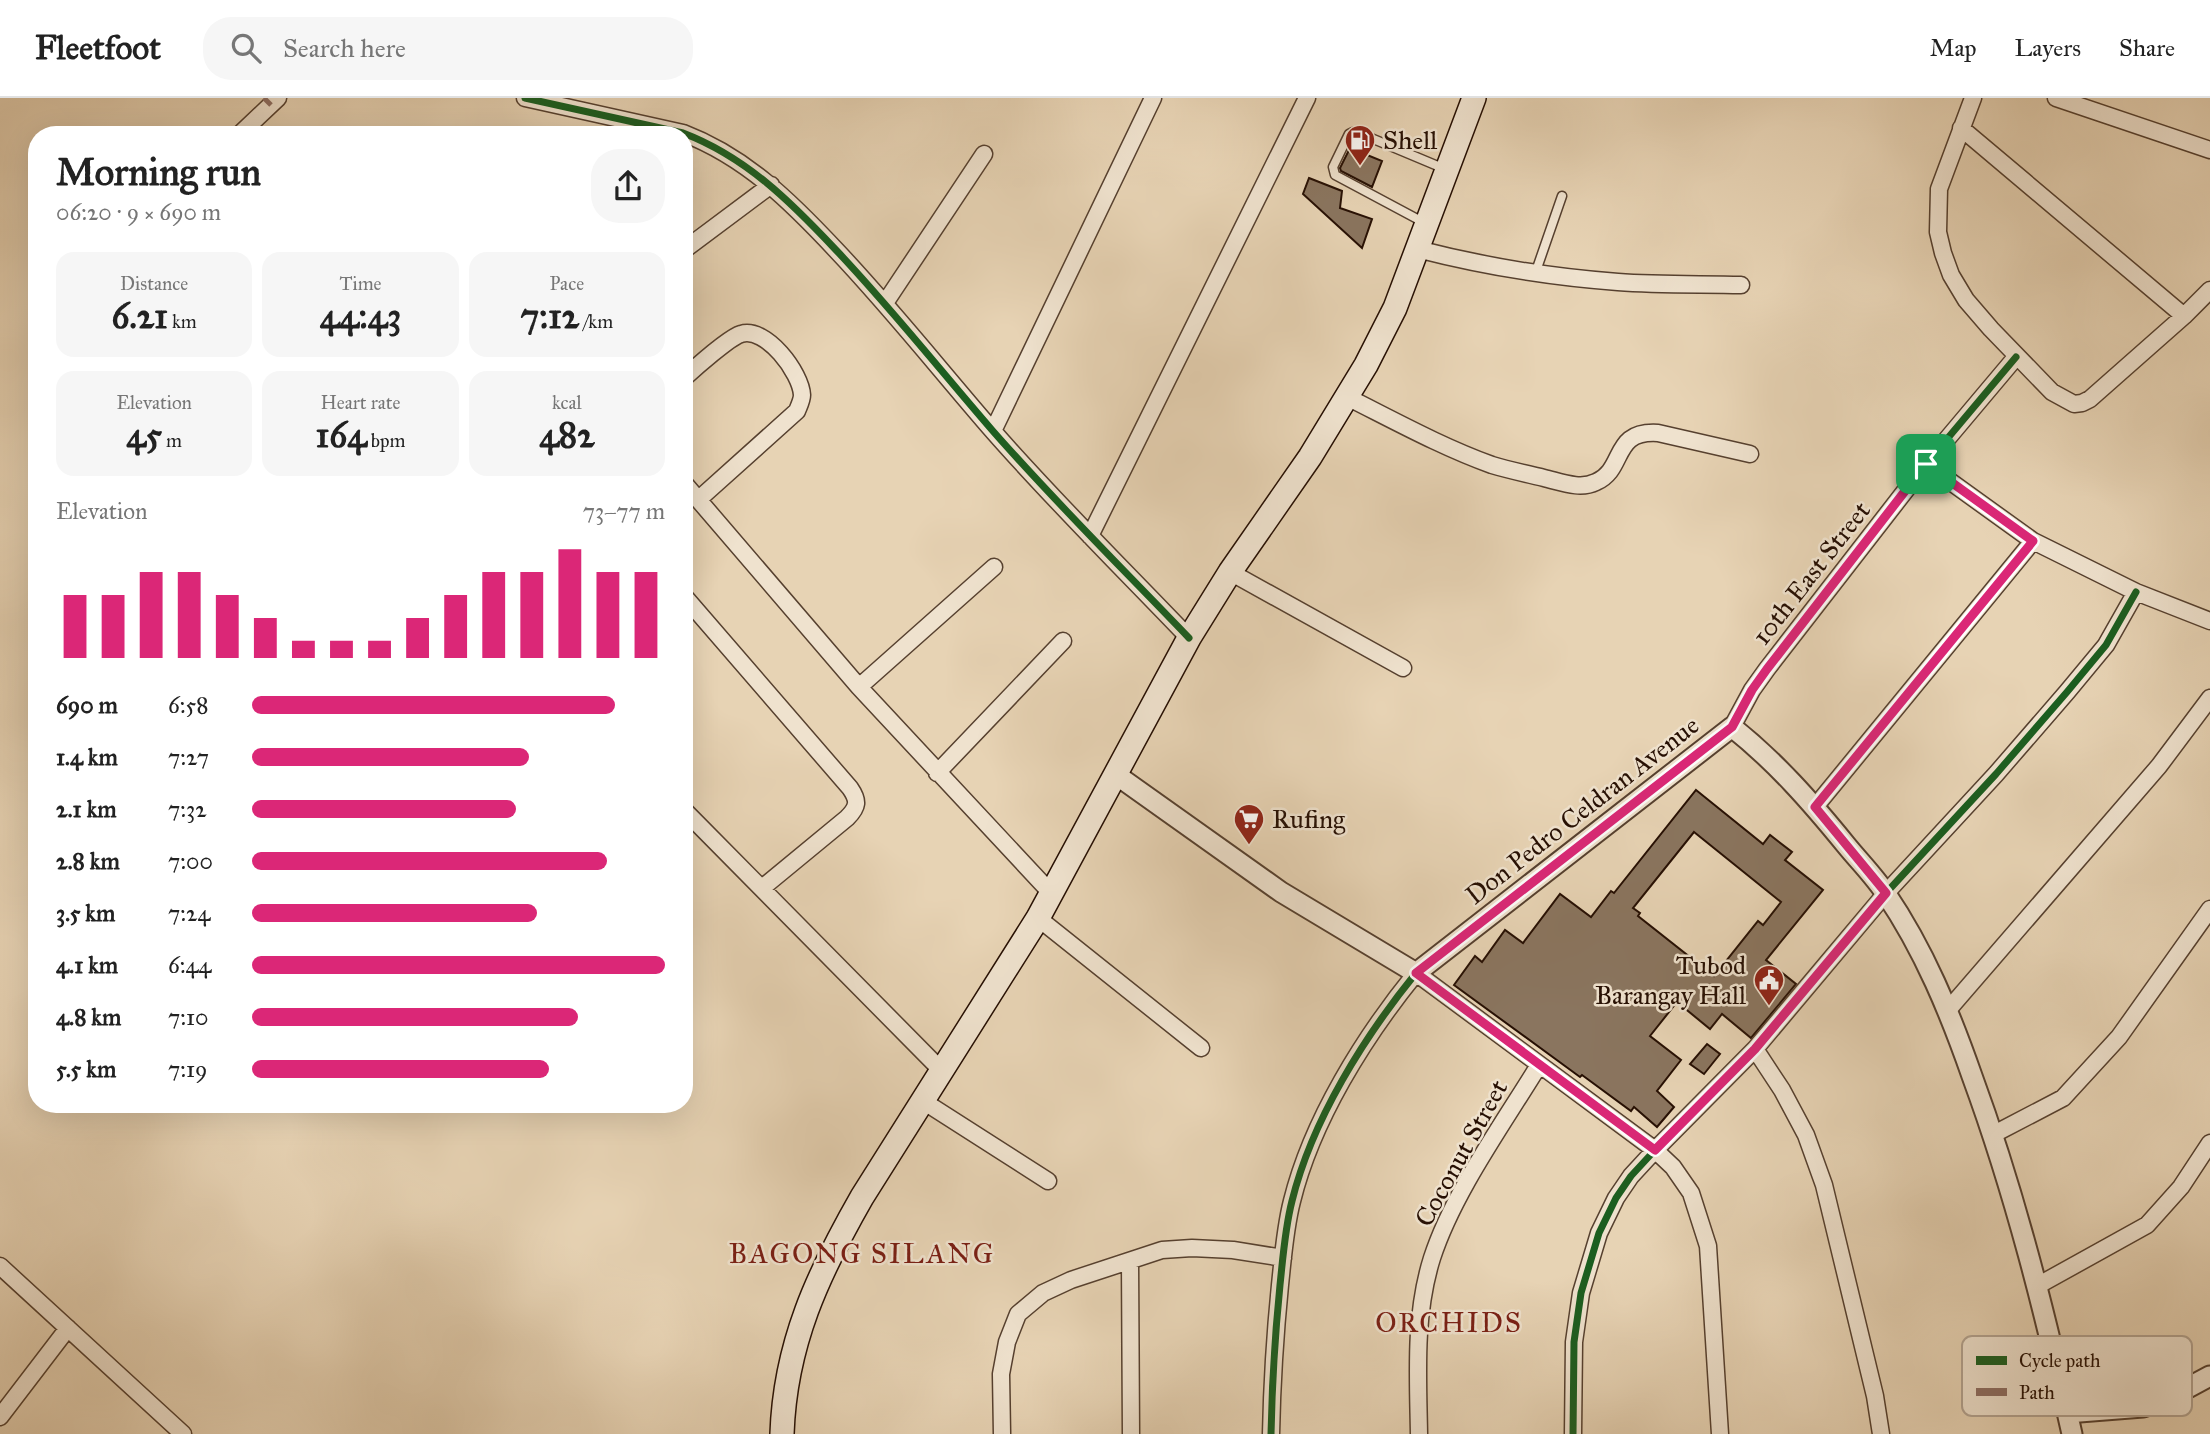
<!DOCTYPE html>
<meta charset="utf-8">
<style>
:root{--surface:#fff;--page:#f6f6f6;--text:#222;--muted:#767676;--line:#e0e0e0;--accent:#db2777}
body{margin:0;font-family:"IM FELL Great Primer",serif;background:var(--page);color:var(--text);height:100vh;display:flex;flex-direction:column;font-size:26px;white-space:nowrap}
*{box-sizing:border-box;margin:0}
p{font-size:23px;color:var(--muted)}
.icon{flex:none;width:38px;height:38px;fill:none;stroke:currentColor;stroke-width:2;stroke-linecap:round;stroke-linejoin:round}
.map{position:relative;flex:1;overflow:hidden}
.panel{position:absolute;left:28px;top:28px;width:665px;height:987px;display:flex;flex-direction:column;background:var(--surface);border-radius:28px;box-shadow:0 7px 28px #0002}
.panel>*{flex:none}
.pin{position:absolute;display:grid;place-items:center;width:60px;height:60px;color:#fff;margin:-30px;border-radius:14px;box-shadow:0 4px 10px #0006}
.round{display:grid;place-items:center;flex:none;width:74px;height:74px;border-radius:28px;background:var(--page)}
.headline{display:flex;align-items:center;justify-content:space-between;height:119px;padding:0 28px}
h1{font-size:38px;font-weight:700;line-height:52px}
.metrics{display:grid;grid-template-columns:repeat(3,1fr);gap:10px;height:119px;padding:7px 28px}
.metrics div{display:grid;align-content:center;border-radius:18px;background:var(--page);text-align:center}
.metrics b{font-size:35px;font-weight:700}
.metrics small{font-size:19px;font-weight:400}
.metrics p{font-size:19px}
.chart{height:196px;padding:14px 28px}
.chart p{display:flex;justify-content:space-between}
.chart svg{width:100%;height:126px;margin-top:7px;stroke:var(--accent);stroke-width:6}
ul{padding:0 28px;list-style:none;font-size:23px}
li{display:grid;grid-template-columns:112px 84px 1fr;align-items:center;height:52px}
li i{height:18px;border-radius:9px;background:var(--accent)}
header{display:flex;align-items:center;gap:42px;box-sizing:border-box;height:98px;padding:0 35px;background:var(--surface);border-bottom:2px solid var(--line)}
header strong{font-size:33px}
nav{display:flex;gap:38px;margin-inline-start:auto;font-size:24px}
.search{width:490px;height:63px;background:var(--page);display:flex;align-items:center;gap:18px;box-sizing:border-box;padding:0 24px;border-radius:28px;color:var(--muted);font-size:26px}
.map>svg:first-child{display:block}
.building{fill:#8a755f;stroke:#260f03;stroke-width:2;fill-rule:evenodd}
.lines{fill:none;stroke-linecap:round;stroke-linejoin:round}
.service-casing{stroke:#56402f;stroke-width:11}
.minor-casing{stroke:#56402f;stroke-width:19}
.tertiary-casing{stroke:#56402f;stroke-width:23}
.secondary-casing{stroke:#260f03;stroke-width:26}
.service{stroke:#efe2ce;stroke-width:8}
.minor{stroke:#efe2ce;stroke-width:16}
.tertiary{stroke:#efe2ce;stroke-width:19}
.secondary{stroke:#efe2ce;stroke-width:23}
.quiet{stroke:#8d6e63;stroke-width:5;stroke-dasharray:10 5;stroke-linecap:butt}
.cycleway-casing{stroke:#efe2ce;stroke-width:11}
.cycleway{stroke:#1b5e20;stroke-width:7}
.route-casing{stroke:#fff;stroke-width:14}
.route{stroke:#db2777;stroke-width:9}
.labels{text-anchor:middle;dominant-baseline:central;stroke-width:5;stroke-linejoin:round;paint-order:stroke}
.poi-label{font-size:26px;fill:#260f03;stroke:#efe2ce;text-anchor:start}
.street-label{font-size:26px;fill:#260f03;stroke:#efe2ce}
.neighbourhood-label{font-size:28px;letter-spacing:2px;fill:#7a1f14;stroke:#efe2ce}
.key{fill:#efe2ce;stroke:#b3a391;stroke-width:2}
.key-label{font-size:19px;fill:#260f03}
</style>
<header>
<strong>Fleetfoot</strong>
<div class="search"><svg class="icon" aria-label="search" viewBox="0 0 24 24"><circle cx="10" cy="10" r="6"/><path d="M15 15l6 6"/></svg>Search here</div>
<nav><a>Map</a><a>Layers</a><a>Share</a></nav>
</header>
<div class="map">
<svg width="2210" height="1336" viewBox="0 0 2210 1336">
<rect width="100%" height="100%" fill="#e7d3b4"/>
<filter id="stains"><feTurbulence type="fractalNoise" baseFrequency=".00286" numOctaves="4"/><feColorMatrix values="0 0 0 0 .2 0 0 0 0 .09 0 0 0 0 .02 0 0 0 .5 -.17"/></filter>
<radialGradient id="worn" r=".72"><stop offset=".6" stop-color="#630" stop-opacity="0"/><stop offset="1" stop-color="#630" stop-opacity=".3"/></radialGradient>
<path class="building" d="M1350,50L1382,63L1372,89L1341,73L1340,70Z
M1309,80L1342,93L1340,110L1372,121L1362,150L1303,96Z
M1696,692L1763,746L1770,737L1792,754L1785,762L1823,792L1766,862L1796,886L1751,940L1722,916L1710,931L1677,904L1650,938L1681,962L1657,993L1674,1009L1657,1029L1634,1009L1631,1013L1582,977L1580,979L1454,887L1475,858L1482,864L1505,832L1523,845L1560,796L1591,819L1611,793L1614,795ZM1694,734L1781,804L1763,827L1758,823L1714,878L1638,818L1640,815L1633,810Z
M1707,946L1720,956L1704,976L1690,966Z"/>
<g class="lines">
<g class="service-casing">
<path id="service" d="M1423,124L1335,77L1333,69L1349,36L1353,34L1359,35L1445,71
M1535,176L1562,98"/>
</g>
<g class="minor-casing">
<path id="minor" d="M525,0L683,35C746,59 791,104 836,152C891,210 940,272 992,332C1055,404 1123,471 1189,540
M1973,0L1939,91L1938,134L1943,155L1951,177L1966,202L1991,231L2052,294L2074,306L2082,305L2090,301L2184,218L2210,192
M2056,0L2210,52
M1961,30L2184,218
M239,37L278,0
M1417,151C1483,168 1549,179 1618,184C1658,187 1700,186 1741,187
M684,152L771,87
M885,205L984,56
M684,280C695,270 730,239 741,236C766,228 801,275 802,297C802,302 799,308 797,313L699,401
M1347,299C1395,323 1442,349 1492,367C1509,372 1527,376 1544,380C1561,384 1580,392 1596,384C1626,371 1611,332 1658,335L1750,356
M993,333L1153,0
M1926,366L2033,443L2136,494L2210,523
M684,385L859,589L1051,795
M1090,438L1307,0
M1230,474L1403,570
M684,498L850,690C859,703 858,709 847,720L762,790
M859,589L994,469
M1732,629L1752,592L1767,571L1926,366L2016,259
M937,675L1063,543
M1815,709L2033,443
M684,712L942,973
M1038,820L1201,950
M1948,912L2159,668L2210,600
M1755,951L1782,992L1806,1037L1824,1087L1875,1298L1881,1336
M923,1003L1048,1083
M1994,1036L2063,1000L2119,939L2210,811
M1130,1163L1131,1336
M0,1168L183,1336
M2037,1188L2147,1127L2181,1089L2210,1045
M0,1319L68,1230
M1002,1336L1001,1276L1007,1244L1018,1216L1043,1195L1071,1182L1162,1152L1192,1150L1233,1152L1283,1160
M1271,1336C1272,1286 1275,1237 1280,1187C1283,1159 1285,1130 1292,1103C1312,1022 1364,939 1416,875L1655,1052L1673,1069L1691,1095L1708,1148L1720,1336
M1419,1336C1418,1277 1414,1217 1432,1160C1453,1095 1503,1026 1539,967
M1573,1336L1574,1244L1581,1195L1599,1135L1616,1100L1631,1078L1655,1052L1755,951L1886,795L1996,676L2067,594L2106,547L2136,494"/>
</g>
<g class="tertiary-casing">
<path id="tertiary" d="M1115,676L1281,794L1416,875L1732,629C1776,664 1811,704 1846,747C1859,763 1875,779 1886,796C1924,852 1950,915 1972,978C2015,1095 2045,1215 2072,1336
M2067,1315L2143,1309L2167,1301L2210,1278"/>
</g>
<g class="secondary-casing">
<path id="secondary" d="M782,1336C785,1246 818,1176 862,1099L1038,820L1189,540L1230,474L1310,359L1366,267L1395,210L1474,0"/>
</g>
<use href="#service" class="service"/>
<use href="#minor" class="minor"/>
<use href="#tertiary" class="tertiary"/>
<use href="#secondary" class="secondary"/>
<path class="quiet" d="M264,0L271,7"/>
<g class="cycleway-casing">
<path id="cycleway" d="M525,0L683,35C746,59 791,104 836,152C891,210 940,272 992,332C1055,404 1123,471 1189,540
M1271,1336C1272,1286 1275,1237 1280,1187C1283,1159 1285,1130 1292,1103C1312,1022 1364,939 1416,875L1732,629L1752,592L1767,571L1926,366L2016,259
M1573,1336L1574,1244L1581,1195L1599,1135L1616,1100L1631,1078L1655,1052L1755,951L1886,795L1996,676L2067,594L2106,547L2136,494"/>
</g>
<use href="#cycleway" class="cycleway"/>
</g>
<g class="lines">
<g class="route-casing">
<path id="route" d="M1926,366L2033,443L1815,709L1886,795L1755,951L1655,1052L1416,875L1732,629L1752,592L1767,571Z"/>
</g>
<use href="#route" class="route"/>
</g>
<defs>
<g id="fuel-pin" transform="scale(1.575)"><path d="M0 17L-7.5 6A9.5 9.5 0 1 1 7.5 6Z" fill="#8f2418" stroke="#efe2ce"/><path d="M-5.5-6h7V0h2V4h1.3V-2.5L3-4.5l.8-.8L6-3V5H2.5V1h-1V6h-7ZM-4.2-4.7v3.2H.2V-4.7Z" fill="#fff"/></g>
<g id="supermarket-pin" transform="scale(1.575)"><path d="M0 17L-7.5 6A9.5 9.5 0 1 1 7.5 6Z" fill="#8f2418" stroke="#efe2ce"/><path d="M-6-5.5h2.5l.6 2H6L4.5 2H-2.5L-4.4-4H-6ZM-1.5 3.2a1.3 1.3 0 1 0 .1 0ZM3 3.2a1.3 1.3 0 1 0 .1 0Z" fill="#fff"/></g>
<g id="civic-pin" transform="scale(1.575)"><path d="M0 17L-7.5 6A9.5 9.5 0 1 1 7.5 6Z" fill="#8f2418" stroke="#efe2ce"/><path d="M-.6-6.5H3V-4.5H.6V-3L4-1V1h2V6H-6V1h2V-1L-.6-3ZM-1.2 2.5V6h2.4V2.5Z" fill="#fff"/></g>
</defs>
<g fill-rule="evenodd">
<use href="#fuel-pin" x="1360" y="42"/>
<use href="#supermarket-pin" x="1249" y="721"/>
<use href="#civic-pin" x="1769" y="882"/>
</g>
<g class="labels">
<g class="poi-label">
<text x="1383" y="42">Shell</text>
<text x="1272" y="721">Rufing</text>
<text x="1746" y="867" text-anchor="end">Tubod<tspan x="1746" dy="30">Barangay Hall</tspan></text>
</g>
<g class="street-label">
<text transform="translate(1811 475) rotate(-52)">10th East Street</text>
<text transform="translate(1582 712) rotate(-38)">Don Pedro Celdran Avenue</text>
<text transform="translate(1461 1055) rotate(-61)">Coconut Street</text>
</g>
<g class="neighbourhood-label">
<text x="862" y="1155">BAGONG SILANG</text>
<text x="1449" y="1224">ORCHIDS</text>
</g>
</g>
<rect x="1962" y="1238" width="230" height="80" rx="10" class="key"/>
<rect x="1976" y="1258" width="31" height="9" fill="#1b5e20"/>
<rect x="1976" y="1290" width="31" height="8" fill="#8d6e63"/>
<g class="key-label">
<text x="2019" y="1269">Cycle path</text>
<text x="2019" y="1301">Path</text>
</g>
<rect width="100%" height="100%" filter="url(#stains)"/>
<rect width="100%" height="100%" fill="url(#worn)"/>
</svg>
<div class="pin" style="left:1926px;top:366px;background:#1e9e55"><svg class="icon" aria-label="arrive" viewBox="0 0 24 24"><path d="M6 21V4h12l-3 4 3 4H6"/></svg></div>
<section class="panel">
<div class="headline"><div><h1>Morning run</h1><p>06:20 · 9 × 690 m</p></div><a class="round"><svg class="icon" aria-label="share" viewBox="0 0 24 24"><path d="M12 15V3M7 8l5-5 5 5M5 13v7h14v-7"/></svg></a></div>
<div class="metrics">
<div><p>Distance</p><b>6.21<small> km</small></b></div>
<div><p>Time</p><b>44:43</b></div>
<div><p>Pace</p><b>7:12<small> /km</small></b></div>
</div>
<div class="metrics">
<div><p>Elevation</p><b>45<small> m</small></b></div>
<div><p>Heart rate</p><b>164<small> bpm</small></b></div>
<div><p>kcal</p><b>482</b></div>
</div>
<div class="chart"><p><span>Elevation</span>73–77 m</p>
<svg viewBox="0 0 160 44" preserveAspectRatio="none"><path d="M5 44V22M15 44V22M25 44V14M35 44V14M45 44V22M55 44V30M65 44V38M75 44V38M85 44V38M95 44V30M105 44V22M115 44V14M125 44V14M135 44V6M145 44V14M155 44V14"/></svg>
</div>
<ul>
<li><b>690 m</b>6:58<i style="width:88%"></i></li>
<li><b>1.4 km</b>7:27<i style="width:67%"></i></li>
<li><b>2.1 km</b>7:32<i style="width:64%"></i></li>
<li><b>2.8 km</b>7:00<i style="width:86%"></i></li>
<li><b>3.5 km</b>7:24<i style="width:69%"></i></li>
<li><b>4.1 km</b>6:44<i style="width:100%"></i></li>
<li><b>4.8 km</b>7:10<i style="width:79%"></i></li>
<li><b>5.5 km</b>7:19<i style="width:72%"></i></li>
</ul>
</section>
</div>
